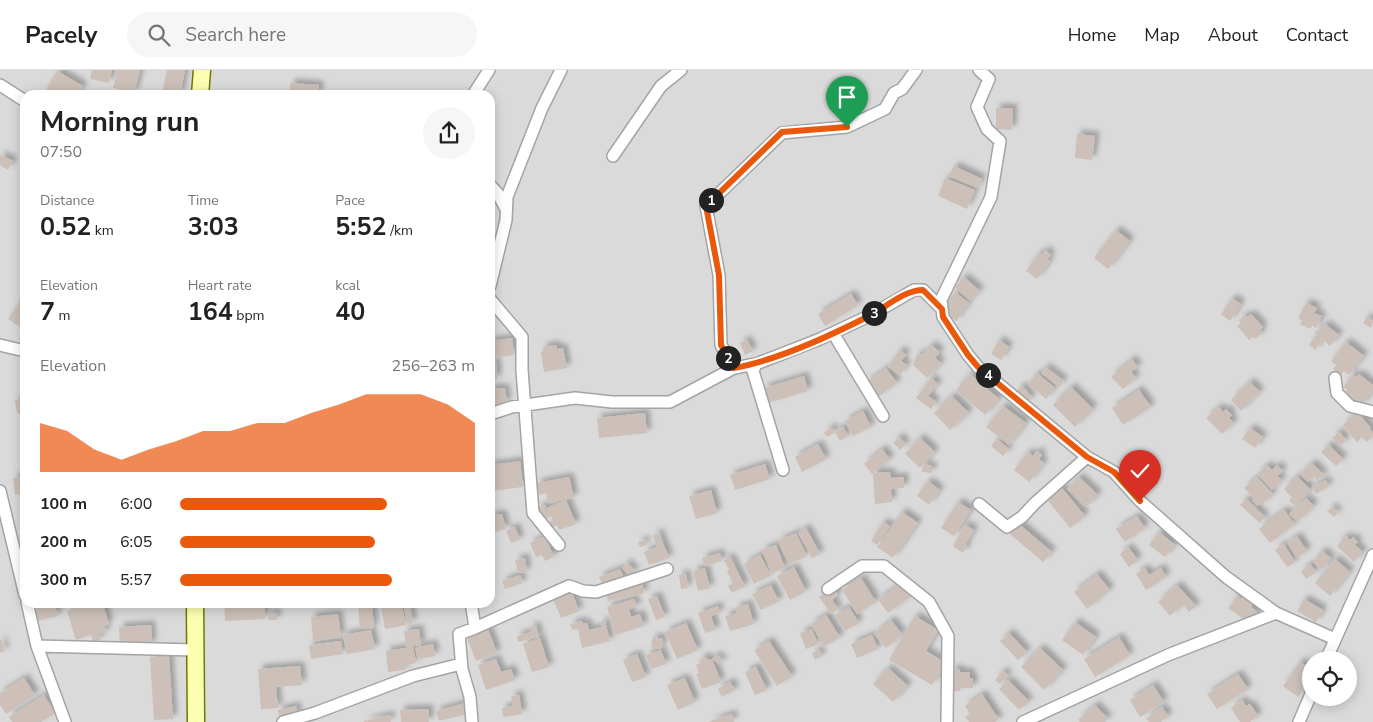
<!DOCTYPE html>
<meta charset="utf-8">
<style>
:root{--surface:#fff;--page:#f6f6f6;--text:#222;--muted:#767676;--line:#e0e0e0;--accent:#ea580c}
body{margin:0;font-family:"Nunito Sans",sans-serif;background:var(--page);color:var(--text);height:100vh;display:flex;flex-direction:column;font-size:19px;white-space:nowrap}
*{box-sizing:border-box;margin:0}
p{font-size:16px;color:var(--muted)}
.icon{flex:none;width:28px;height:28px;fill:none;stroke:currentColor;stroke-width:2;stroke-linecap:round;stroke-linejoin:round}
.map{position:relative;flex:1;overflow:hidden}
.sheet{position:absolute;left:20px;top:20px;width:475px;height:518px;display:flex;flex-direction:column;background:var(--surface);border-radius:15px;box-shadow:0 2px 12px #0003}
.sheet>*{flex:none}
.buttons{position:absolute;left:1302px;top:581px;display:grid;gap:10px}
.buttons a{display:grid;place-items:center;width:55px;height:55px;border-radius:50%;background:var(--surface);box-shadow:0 2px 12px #0003;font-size:25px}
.pin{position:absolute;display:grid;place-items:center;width:42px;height:42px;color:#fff;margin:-51px -21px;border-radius:50% 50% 50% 0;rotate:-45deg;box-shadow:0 0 5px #0007}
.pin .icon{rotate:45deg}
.km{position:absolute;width:25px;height:25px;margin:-12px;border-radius:50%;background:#222;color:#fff;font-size:14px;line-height:25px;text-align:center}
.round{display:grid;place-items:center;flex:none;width:52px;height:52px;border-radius:26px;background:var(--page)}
.overview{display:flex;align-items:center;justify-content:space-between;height:85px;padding:0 20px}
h1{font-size:28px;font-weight:700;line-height:38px}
.stats{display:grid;grid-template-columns:repeat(3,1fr);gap:8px;height:85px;padding:5px 20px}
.stats div{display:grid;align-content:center}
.stats b{font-size:25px;font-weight:700}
.stats small{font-size:14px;font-weight:400}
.stats p{font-size:14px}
.chart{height:140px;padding:10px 20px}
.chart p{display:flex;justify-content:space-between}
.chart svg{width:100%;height:90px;margin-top:5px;fill:var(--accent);opacity:.7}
ul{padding:0 20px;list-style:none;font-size:16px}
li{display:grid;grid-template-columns:80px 60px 1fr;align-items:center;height:38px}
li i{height:12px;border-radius:6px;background:var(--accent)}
header{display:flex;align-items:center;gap:30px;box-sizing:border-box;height:70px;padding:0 25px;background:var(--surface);border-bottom:1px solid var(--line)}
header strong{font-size:24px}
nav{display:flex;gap:28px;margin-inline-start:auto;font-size:18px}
.search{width:350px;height:45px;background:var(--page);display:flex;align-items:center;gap:12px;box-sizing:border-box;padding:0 18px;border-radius:28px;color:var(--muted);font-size:19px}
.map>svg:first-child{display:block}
.residential{fill:#dbdada;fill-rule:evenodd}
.building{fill:#ccc0b8;filter:url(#shadow)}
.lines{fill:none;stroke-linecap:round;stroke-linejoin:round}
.street-casing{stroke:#a4a4a4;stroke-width:14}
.secondary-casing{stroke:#6f7800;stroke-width:19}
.street{stroke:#fff;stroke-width:11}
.secondary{stroke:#fdffb0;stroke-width:16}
.route-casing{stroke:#fff;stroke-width:10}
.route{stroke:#ea580c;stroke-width:6}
</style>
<header>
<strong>Pacely</strong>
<div class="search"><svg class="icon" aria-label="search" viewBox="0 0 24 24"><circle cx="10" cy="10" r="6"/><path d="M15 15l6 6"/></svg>Search here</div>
<nav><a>Home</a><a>Map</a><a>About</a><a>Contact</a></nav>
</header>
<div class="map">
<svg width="1373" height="652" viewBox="0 0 1373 652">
<defs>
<filter id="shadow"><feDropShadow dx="4.5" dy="-4.5" stdDeviation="2.5" flood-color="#0004"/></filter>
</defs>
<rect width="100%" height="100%" fill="#efebe2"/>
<path class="residential" d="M0,0H1373V652H0ZM25,25H490V532H25ZM1311,590H1349V628H1311Z"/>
<path class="building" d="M92,0H112L109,13L90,9Z
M118,0H140L134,24L113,18Z
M167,0H185L180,25L162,24Z
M57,1L83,16L78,25H43Z
M290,13L319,15V25H290Z
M996,38H1013L1012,60L996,59Z
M1077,64L1095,66L1092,90L1075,88Z
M0,85L13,91L8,100L0,95Z
M954,96L982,109L977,118L949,106Z
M945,108L975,120L967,139L938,126Z
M1116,160L1130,171L1108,199L1094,188Z
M1045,180L1051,185L1047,190L1050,191L1037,209L1026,201L1039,183L1042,185Z
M964,207L980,221L970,231L955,217Z
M955,222L969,233L956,251L942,241Z
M851,224L858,235L825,256L818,244Z
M25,225V253L21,258L8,249Z
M1232,228L1241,234L1230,251L1221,244Z
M1306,233L1317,238L1314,243L1322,246L1316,258L1312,255L1310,259L1300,254L1302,250L1298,249Z
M1251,244L1263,257L1260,260L1262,263L1255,269L1253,267L1249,270L1237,256L1241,253L1239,250L1245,245L1247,247Z
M1367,247L1373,251L1371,258L1363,253Z
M1325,254L1339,265L1330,276L1323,270L1315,280L1309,275L1317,264L1315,262L1317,260L1319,261Z
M512,268L514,285L490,288V271Z
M747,270L753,281L745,285L740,273Z
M999,270L1009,277L1001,290L991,284Z
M1346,272L1364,286L1349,305L1344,301L1341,305L1333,299L1336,295L1331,291Z
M556,275L557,279L563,278L567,298L544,302L541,282L543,281V277Z
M931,275L940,282L935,288L941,293L927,308L913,295L916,286L924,283Z
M900,280L906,285L901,291L907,295L900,305L888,297Z
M1132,289L1138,297L1131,302L1136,308L1123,319L1111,307Z
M490,292H496L497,309H490Z
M1045,297L1064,311L1059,317L1041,303Z
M886,298L897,313L878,327L867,312Z
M1037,303L1055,318L1046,329L1028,314Z
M970,304L999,329L985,345L956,320Z
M1353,304L1356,307L1359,304L1373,315V321L1361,336L1345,323L1347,320L1343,317Z
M804,306L808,321L768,333L764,318Z
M931,308L938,314L928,326L936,332L931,339L916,328Z
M1250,312L1260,322L1241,341L1231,330Z
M1022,316L1032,328L1026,333L1016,321Z
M1071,317L1093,339L1075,357L1053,335Z
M505,318L507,334L490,335V319Z
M1139,320L1151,337L1123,355L1112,338Z
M952,326L969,343L950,360L934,343Z
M25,329V343L17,344L15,330Z
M1003,336L1026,353L1009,375L986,357Z
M1219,337L1223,342L1226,339L1232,345L1229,348L1234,353L1222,364L1206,348Z
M863,341L871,357L853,366L845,351Z
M1357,342L1371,358L1370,359L1373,363V366L1367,372L1362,367L1357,372L1342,356Z
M645,343L647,363L599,368L597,348Z
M831,357L835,362L828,367L824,363Z
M843,357L848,366L840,371L835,362Z
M1250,358L1263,367L1255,378L1242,369Z
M1339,362L1346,370L1340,376L1332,368Z
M899,367L906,374L900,380L893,373Z
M920,368L935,382L920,398L905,384Z
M997,369L1009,379L1003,386L991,376Z
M818,374L826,389L802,402L795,387Z
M1329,375L1343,389L1336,396L1321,382Z
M882,379L890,389L872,404L864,394Z
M1037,381L1042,385L1039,389L1044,393L1029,412L1014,400L1028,382L1033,386Z
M520,391L523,417L490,421V395Z
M1312,393L1324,405L1317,410L1314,406L1308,412L1300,404Z
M765,394L770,409L735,420L730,405Z
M923,395L932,396V403L922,402Z
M1267,395L1272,400L1277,395L1283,401L1277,406L1282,410L1272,420L1257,404Z
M890,402L891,408L904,407V418L891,419L892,432L875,434L873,403Z
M1297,406L1311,420L1294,436L1289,430L1292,428L1284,419Z
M25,407V424L15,425L13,408Z
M569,407L574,428L548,433L546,423L539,425L537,413Z
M1079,407L1098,425L1086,437L1067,419Z
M1257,407L1273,424L1261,435L1259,434L1257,436L1252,430L1254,428L1244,418Z
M1326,410L1329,416L1316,424L1312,417Z
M928,411L940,420L929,435L917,426Z
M1061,417L1085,446L1070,458L1046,428Z
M711,420L717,443L696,449L689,426Z
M1306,428L1314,436L1297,452L1289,444Z
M1246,429L1265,447L1260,453L1240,435Z
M566,430L576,454L559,460L557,455L551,458L549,452L553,450L547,438Z
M958,432L971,440L954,466L941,458Z
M545,435L550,447L542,450L537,438Z
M1332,437L1338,443L1334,447L1327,441Z
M1284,440L1295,454L1270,473L1259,459Z
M902,442L918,453L893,488L877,477Z
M502,444L506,459L490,463V446Z
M1137,446L1145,458L1125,472L1116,459Z
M883,452L890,456L877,475L871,471Z
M1019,454L1052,482L1043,492L1010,464Z
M965,455L974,460L965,476L967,477L963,483L953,476Z
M515,457L520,470L511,473L506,461Z
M806,458L820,484L812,488L798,463Z
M1159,462L1175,475L1165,487L1149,475Z
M659,463L669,488L649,495L644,482L657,477L653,465Z
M796,463L807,486L789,494L778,471Z
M545,466L554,487L545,491L542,485L536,487L530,473Z
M1297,466L1307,481L1297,488L1287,473Z
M1346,466L1350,470L1353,467L1358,472L1355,475L1363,482L1354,492L1337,476Z
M645,470L646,475L640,477L638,472Z
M1284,474L1295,492L1287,497L1275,480Z
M776,475L785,498L771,503L762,480Z
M1128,477L1138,490L1129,497L1120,484Z
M1322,481L1331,488L1322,500L1313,492Z
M720,483L722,491L704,496L702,488Z
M760,485L771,505L754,514L744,494Z
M730,487L745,516L732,523L728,516L733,513L727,501L729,500L724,490Z
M525,488L527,502L518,503L515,490Z
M1335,489L1350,502L1330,526L1315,513Z
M627,493L635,501L630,506L622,498Z
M1310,494L1316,502L1306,509L1301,501Z
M794,497L806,521L790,530L777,506Z
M705,498L710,518L698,521L693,501Z
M1145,498L1149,505L1161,498L1166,507L1146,520L1136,504Z
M620,499L625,510L605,519L599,507Z
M686,504L688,518L681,519L679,505Z
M1097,504L1110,520L1087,539L1074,522Z
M520,505L523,513L505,519L502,511Z
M861,508L876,532L857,544L842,520Z
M642,513L644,523L608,531L605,520Z
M900,514L910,527L888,543L878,530Z
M771,515L779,531L761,540L752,524Z
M1177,515L1196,536L1189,542L1183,534L1170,546L1158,532Z
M833,518L838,525L832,530L838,539L831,544L819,527Z
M571,520L579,541L561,548L552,527Z
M657,526L665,547L656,550L648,529Z
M1237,526L1241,529L1243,526L1252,533L1251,536L1258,544L1254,550L1250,547L1246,551L1228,538Z
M634,529L637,537L629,539L631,547L640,544L644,556L615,565L607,537Z
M1304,529L1323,540L1316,552L1297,541Z
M32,532H54L58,546L37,551Z
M94,532H102L109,554L104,556L107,562L99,564L101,569L93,572L91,565L76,570L67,541Z
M224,532H264L265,549L225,551Z
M380,532H401L406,555L385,559Z
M403,532H409L413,553L407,554Z
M372,534L374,558L360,559L358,535Z
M748,534L754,554L730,561L725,546L737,543L735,538Z
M718,536L720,543L711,546L716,560L705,563L698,543Z
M849,537L859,553L845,561L835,545Z
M267,543H277V550H268Z
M338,544L341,567L313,571L311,547Z
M826,545L840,567L824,577L811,554Z
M915,546L938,560L926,581L946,593L932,615L889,590Z
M891,550L902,564L886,578L874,564Z
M582,551L583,554L587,553L589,560L602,557L600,552L605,551L610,571L582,578L578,559L572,560L570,554Z
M1075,552L1096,567L1083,585L1062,570Z
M686,553L698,580L677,589L665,562Z
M151,555L152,575L120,576L119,557Z
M536,556L539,567L518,572L517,566L531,562L530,557Z
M419,559L421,575L406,577L404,561Z
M488,559L497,583L476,591L467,568Z
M812,559L818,574L806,579L800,563Z
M371,560L375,579L347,584L343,565Z
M1009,563L1027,582L1018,590L1000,571Z
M872,565L878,579L857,588L851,574Z
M0,567L5,581L0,583Z
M653,567L663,569L661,579L651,577Z
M1119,567L1130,585L1095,607L1084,589Z
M540,568L549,597L532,602L523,574Z
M341,571L343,584L311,589L309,575Z
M769,571L792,606L777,616L754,580Z
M433,574L435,586L418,589L415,578Z
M413,577L416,593L405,595V600L388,602L386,581Z
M1040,578L1063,600L1044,620L1021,597Z
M661,580L666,594L651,599L646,585Z
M819,580L822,586L815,590L812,583Z
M637,584L646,607L632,612L623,590Z
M716,585L723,591L720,595L712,589Z
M169,586L173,649L154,650L150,587Z
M706,587L708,590L712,589L721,612L702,619L696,604L699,603L696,595L701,593L699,589Z
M496,589L501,602L511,599L515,610L486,620L478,595Z
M1300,592L1311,599V608L1298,627L1283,616Z
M300,596L302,615L276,617L278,638L261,639L258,599Z
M756,597L767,620L755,625L745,602Z
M888,598L908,616L893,632L873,614Z
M952,599L960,600V602H970V608H973V618H960V621H952Z
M1003,601L1008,605L1000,614L995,610Z
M1238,604L1248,619L1217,639L1207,624Z
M24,608L35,625L6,644L0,635V623Z
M685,608L695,632L678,640L667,615Z
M1008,610L1029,631L1019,640L999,619Z
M730,612L735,620L722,627L718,619Z
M1153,615L1164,632L1140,647L1130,630Z
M982,624L999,650L995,652H969L965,647L970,644L965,636Z
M44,625L55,643L41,652H12L9,647Z
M519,625L522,644L503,647L502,638L513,636L511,626Z
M1242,630L1246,636L1250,634L1258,646L1250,652H1240L1231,638Z
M465,633L468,644L439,651L436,641Z
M1095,635L1108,649L1105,652H1080L1078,650Z
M296,636L298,645L280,649L278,640Z
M1162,637L1168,646L1161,652H1149L1146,649Z
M429,639V652H401L400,640Z
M732,644L734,652H708Z
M390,645L391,652H364V651Z"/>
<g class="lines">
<g class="street-casing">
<path id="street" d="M979,0L989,9L977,37L987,59L1000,71L991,127L941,230L943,247L968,285L978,297L1087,387L1114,402L1140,431L1226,507L1276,543
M0,15L25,31
M473,25L489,0
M613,86L661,16L681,0
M490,115L498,124L506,139
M490,216L506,150L507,127L542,38L561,0
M490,229L522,267V300L533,443L559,475
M833,263L883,346
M0,275L25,281
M734,298L721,275L719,205L706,136L782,63L847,57L885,39L894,23L902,19L916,0
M1335,308L1337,323L1350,336L1373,342
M490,344L512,337L575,328L612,332H670L734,298L756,294
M783,400L753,301L756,294L820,269L871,245L914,220H923L942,239
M0,421L25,525
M979,434L1007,457L1022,447L1035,433L1087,387
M828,519L862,496H884L929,532L948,566L947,652
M27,532L37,576L65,652
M471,532L475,558
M37,576L195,580
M1326,590L1373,485
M283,652L315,643L413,606L461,594
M472,652L470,627L462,599L459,564L475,558L569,516L583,521L596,522L667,499
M1023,652L1168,585L1276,543L1335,569
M1299,652L1311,624"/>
</g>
<g class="secondary-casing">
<path id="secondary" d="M200,25L202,0
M195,532L196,652"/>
</g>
<use href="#street" class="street"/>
<use href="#secondary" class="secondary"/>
</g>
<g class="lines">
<g class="route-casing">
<path id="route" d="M847,57L782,62L706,136L719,205L721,275L734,298C779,290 830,266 871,245C887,236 905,220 923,220L942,239L943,247L968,285L978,297L1087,387L1114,402L1140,431"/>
</g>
<use href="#route" class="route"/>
</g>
</svg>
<div class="buttons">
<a><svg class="icon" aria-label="locate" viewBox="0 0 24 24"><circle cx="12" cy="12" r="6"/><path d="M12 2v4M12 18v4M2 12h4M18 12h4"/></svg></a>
</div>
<div class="pin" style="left:847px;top:57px;background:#1e9e55"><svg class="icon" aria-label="arrive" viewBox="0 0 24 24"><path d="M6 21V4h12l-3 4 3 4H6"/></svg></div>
<div class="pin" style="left:1140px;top:431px;background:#d93025"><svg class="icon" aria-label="check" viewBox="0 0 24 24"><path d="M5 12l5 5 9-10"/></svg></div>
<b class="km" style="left:711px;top:130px">1</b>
<b class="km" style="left:728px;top:288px">2</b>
<b class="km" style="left:874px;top:243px">3</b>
<b class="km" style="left:988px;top:305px">4</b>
<section class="sheet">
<div class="overview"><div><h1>Morning run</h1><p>07:50</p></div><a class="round"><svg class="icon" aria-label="share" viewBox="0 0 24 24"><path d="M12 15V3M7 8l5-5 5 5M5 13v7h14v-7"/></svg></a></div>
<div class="stats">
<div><p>Distance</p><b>0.52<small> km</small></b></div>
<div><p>Time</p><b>3:03</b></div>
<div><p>Pace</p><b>5:52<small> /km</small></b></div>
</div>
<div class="stats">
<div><p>Elevation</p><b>7<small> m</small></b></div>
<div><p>Heart rate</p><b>164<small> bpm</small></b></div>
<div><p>kcal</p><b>40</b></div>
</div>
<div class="chart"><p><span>Elevation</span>256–263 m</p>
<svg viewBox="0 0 160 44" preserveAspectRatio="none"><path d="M0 44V20L10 24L20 33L30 38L40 33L50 29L60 24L70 24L80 20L90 20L100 15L110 11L120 6L130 6L140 6L150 11L160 20V44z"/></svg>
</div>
<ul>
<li><b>100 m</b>6:00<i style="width:70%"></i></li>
<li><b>200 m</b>6:05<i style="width:66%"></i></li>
<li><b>300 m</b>5:57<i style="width:72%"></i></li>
</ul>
</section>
</div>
